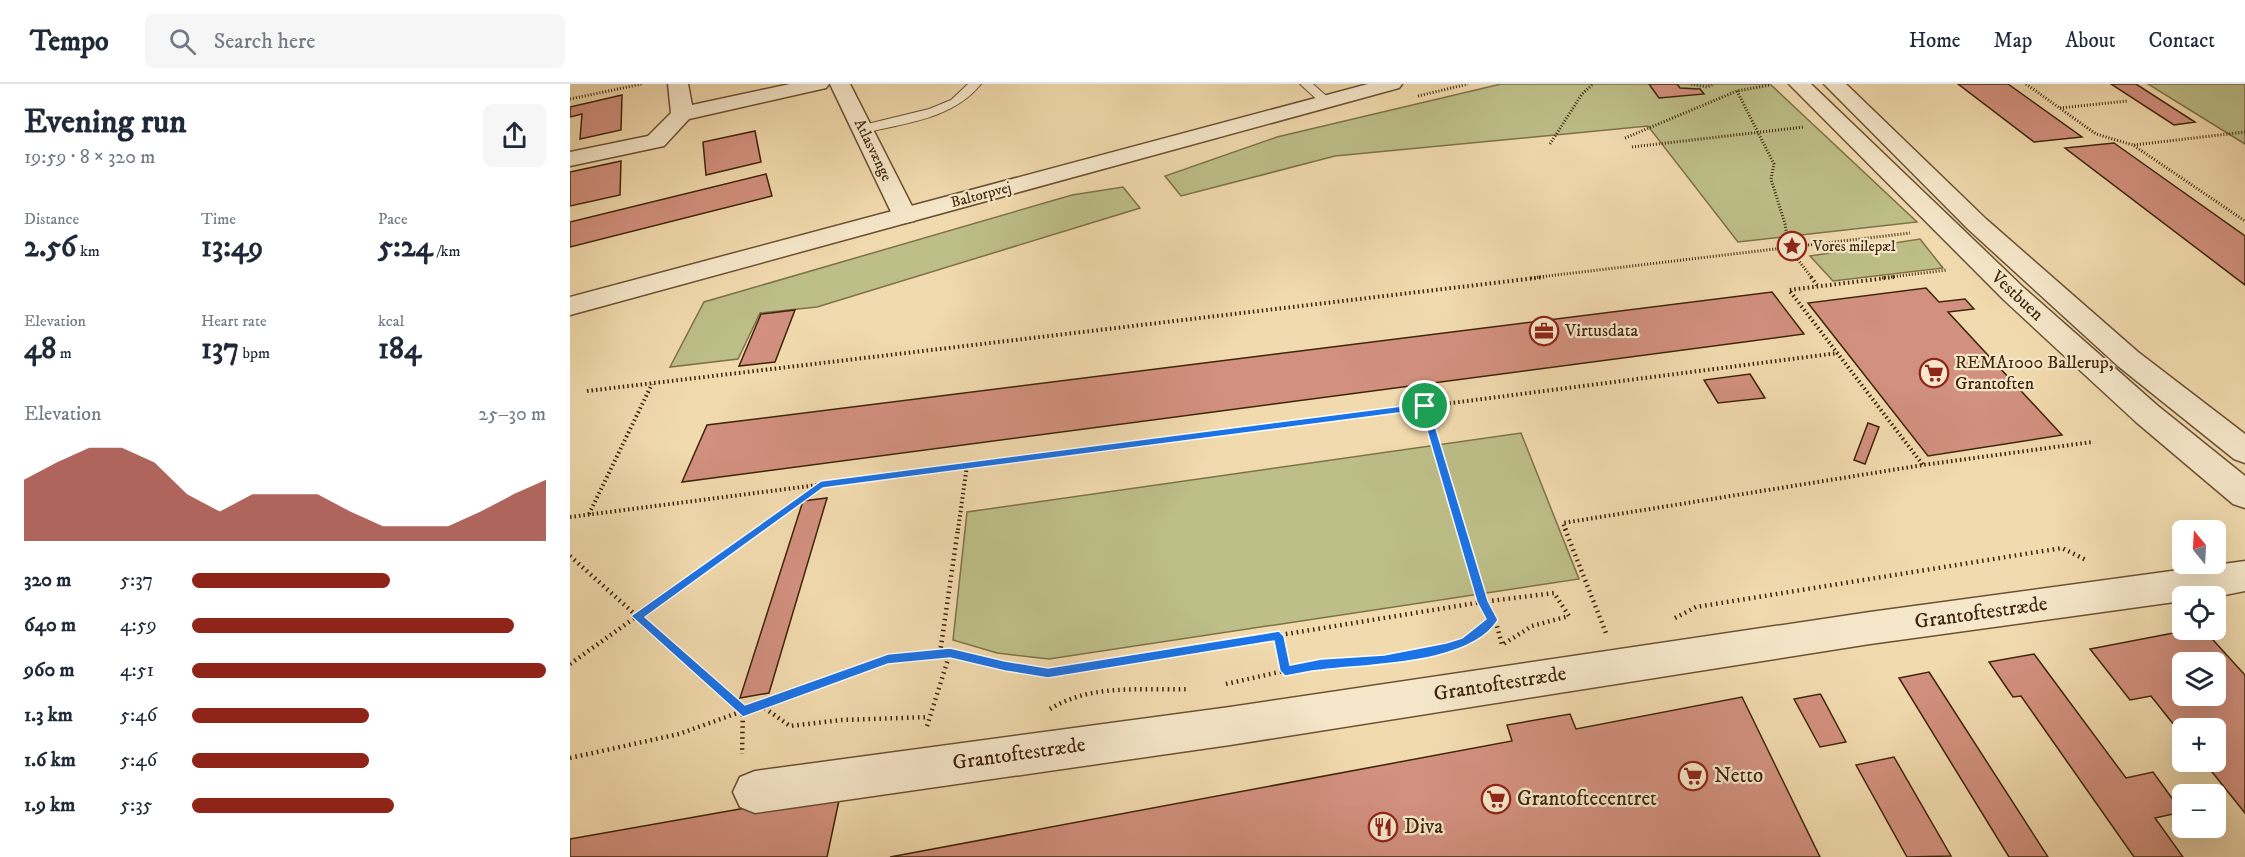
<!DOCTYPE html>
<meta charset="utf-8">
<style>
:root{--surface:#fff;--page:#f6f6f7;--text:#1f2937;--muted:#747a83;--line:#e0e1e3;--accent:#8f2418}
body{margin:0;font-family:"IM FELL DW Pica",serif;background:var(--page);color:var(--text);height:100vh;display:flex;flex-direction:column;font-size:22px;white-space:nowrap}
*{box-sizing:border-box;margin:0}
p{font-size:20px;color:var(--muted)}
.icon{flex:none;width:33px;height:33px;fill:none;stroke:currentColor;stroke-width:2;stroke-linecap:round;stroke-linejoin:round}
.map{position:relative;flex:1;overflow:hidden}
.side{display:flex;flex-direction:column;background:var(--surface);width:570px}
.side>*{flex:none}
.needle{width:39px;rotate:342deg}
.controls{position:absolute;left:1602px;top:436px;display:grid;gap:12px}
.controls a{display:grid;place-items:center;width:54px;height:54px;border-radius:9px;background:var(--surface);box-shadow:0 6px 24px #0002;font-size:30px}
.pin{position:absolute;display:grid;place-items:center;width:51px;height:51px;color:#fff;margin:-26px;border:3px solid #fff;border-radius:50%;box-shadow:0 2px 6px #0007}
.round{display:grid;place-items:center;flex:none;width:63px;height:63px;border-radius:9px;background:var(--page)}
.head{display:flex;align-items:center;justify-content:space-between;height:102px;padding:0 24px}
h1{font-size:33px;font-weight:700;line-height:45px}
.stats{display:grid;grid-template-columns:repeat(3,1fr);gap:9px;height:102px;padding:6px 24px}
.stats div{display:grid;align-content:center}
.stats b{font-size:30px;font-weight:700}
.stats small{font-size:16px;font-weight:400}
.stats p{font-size:16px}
.chart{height:168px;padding:12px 24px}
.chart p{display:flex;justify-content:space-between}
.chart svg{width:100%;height:108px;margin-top:6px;fill:var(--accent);opacity:.7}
ul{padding:0 24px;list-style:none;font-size:20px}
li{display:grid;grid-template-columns:96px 72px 1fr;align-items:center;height:45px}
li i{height:15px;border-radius:8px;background:var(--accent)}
header{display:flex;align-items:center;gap:36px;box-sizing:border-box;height:84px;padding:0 30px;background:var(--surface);border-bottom:2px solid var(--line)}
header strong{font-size:28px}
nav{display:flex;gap:33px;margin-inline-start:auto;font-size:21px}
.search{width:420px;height:54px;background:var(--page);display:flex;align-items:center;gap:15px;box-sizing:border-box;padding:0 21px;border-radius:9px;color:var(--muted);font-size:22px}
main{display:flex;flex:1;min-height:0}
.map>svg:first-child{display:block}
.green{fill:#bdbe88;stroke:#7e7249;stroke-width:1.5}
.building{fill:#d2907e;stroke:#3f250a;stroke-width:1.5;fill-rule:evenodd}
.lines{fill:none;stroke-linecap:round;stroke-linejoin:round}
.service-casing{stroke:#6c5233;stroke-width:2}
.minor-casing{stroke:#6c5233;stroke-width:3}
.tertiary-casing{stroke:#6c5233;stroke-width:3}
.path-far2{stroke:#3f250a;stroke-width:3;stroke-dasharray:1 2;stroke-linecap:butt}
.path-far1{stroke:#3f250a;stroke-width:4;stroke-dasharray:1.5 3;stroke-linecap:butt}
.path{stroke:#3f250a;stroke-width:4.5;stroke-dasharray:1.5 4;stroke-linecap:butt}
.service{fill:#f6e7ca;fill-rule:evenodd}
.minor{fill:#f6e7ca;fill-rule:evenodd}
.tertiary{fill:#f6e7ca;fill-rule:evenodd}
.route{fill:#1a73e8;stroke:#fff;stroke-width:1.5;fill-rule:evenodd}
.labels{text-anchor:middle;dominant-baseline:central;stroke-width:4.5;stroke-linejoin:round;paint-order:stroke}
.far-street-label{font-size:15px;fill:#3f250a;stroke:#f6e7ca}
.far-poi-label{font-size:15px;fill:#3f250a;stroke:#f6e7ca;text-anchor:start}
.street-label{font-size:18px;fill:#3f250a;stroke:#f6e7ca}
.poi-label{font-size:18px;fill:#3f250a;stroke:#f6e7ca;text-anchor:start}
.near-street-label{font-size:21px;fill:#3f250a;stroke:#f6e7ca}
.near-poi-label{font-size:21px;fill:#3f250a;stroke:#f6e7ca;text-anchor:start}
</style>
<header>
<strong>Tempo</strong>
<div class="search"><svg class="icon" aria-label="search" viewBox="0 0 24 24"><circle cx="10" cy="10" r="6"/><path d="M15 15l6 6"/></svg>Search here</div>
<nav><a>Home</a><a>Map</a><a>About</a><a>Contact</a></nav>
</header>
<main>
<section class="side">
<div class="head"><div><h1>Evening run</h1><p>19:59 · 8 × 320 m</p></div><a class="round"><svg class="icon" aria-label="share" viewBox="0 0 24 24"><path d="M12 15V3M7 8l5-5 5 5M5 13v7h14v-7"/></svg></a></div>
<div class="stats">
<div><p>Distance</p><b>2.56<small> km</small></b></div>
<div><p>Time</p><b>13:49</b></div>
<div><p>Pace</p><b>5:24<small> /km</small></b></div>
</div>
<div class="stats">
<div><p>Elevation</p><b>48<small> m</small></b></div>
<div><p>Heart rate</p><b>137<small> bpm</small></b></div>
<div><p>kcal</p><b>184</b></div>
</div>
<div class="chart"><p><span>Elevation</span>25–30 m</p>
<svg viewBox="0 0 160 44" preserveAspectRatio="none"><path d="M0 44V19L10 12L20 6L30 6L40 12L50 25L60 32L70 25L80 25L90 25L100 32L110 38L120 38L130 38L140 32L150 25L160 19V44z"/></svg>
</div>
<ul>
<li><b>320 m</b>5:37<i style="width:56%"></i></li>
<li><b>640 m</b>4:59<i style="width:91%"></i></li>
<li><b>960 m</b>4:51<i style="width:100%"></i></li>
<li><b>1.3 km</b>5:46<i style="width:50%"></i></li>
<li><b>1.6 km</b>5:46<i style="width:50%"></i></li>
<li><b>1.9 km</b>5:35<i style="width:57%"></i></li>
</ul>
</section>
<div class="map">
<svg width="1675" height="773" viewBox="0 0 1675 773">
<rect width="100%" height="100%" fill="#f1daae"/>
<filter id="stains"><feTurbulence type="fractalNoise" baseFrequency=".00333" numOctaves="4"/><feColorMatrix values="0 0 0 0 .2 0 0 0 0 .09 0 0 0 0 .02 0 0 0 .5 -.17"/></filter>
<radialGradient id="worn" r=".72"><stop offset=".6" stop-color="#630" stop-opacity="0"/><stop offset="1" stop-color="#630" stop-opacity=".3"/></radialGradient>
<path class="green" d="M931,0H1200L1347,138L1168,158L1078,42L765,72L611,112L595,92L707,53Z
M1578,0H1675V60Z
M553,103L570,124L247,223L190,229L168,275L100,283L134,218L502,111Z
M1350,155L1373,184L1263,197L1240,172Z
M951,349L1009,495L479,575L427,569L383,556L397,428Z"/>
<path class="building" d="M1079,0H1107L1110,4L1130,5L1134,10L1089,14Z
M1388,0H1438L1512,53L1464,58Z
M1541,0H1566L1625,38L1604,41Z
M52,11L51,46L10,55L12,30L0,33V23Z
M185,47L191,78L136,91L133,58Z
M1544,59L1675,152V201L1495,64Z
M51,77L50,111L0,122V88Z
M196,90L202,112L0,163V138Z
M1356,204L1369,218L1395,215L1404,225L1378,228L1492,351L1358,372L1238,219Z
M1202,208L1234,250L112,398L137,341Z
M225,226L205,278L169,282L191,230Z
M1180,290L1195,314L1148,319L1134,296Z
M1298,339L1309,343L1295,380L1284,376Z
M257,414L199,609L170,614L233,417Z
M1619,546H1634L1675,591V729L1634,678H1646V645H1612V651L1581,612L1560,616L1520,565ZM1612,579H1646V612H1612Z
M1464,570L1556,694L1583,688L1612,728L1585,734L1613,773H1564L1451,612L1443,613L1419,578Z
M1359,588L1478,773H1439L1329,594Z
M1250,610L1251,611L1276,658L1250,663L1224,615Z
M1172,613L1250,773H320L942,657L937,641L1000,630L1006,645Z
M1324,673L1381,772L1337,773L1286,681Z
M271,707L257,773H0V755Z"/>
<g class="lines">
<g class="service-casing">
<path id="service" d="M398,0H411C383,35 335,39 294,49L287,45L289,42L359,25L381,16Z
M730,0H743L762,17L760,20H752Z"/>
</g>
<g class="minor-casing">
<path id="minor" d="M98,0H118L122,21L220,0H259L256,4L119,35L94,62L0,82V68L78,52L101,29Z
M260,0H280L347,132L344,137L335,139L326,137L323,132Z
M1675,477V507L1645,513H1612V517L1300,560L660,661L185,729L170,723L163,708L170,693L185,687L660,623L1300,528Z"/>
</g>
<g class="tertiary-casing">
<path id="tertiary" d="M798,0H832L829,4L0,231V213Z
M1219,0H1241L1454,204L1588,322L1675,392V424L1663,420L1566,338L1434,216Z
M1254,0H1276L1416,135L1568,268L1675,350V379L1664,375L1548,282L1398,145Z"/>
</g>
<path class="path-far2" d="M1121,0L1137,3L1144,0
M1456,0L1526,50L1563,61L1675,137
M1167,7L1204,80L1201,95L1215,140L1219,164L1242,194
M848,12L898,0
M0,15L72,0
M1490,24L1557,17
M1055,54L1167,7L1200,1
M980,60L1012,10L1023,0
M1564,61L1675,48
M1062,63L1234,43
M961,194L1340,149
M1312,194L1377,186"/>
<path class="path-far1" d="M1241,193L1247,201
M1324,193L1219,206L1353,381
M17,307L974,193
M855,322L891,446
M19,430L82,300
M0,433L1268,269
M187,446L250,401
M388,446L397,381
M996,446L993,439L1353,381L1522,358"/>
<path class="path" d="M891,445L912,518L927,542L932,561
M995,445L1036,549
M0,472L173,627L172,670
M1105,534L1126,523L1492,464L1516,476
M709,552L715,587
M370,569L388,445
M0,580L189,445
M656,600L727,584L814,576L876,564L895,558L922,536
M190,621L220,642L272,636L359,633
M480,625C522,599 572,607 619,605
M357,642L380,569
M0,674L109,650L318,575L380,569L478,589L912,518L984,509L999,532L962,542L932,561"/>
<use href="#service" class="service"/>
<use href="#minor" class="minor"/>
<use href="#tertiary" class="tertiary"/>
</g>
<path class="route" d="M855,319L859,322L918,517L928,536C901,581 798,580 752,586C739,587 727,590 715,592L710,587L704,557L478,594L435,587L380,574L318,580L173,633L61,532L251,397ZM851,326L907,518L916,535L892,554L876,559L814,571L751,575L720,581L714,552L709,547L478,584L435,577L380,564L318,570L175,621L75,533L253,404Z"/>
<defs>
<g id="sight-ring" transform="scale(1.5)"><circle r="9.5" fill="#f6e7ca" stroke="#8f2418" stroke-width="1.5"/><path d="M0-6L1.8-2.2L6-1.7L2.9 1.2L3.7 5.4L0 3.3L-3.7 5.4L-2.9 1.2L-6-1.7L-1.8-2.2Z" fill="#8f2418"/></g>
<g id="office-ring" transform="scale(1.5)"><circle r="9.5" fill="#f6e7ca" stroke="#8f2418" stroke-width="1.5"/><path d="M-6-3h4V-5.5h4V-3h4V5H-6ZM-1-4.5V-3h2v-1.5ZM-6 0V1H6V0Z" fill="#8f2418"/></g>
<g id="supermarket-ring" transform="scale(1.5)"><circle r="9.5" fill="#f6e7ca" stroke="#8f2418" stroke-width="1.5"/><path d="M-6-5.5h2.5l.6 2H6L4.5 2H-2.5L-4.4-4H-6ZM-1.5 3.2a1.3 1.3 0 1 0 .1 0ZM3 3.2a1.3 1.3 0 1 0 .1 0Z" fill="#8f2418"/></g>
<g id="restaurant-ring" transform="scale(1.5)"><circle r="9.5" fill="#f6e7ca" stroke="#8f2418" stroke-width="1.5"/><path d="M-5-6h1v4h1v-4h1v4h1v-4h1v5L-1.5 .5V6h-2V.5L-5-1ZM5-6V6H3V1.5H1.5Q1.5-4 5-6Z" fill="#8f2418"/></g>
</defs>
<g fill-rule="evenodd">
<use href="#sight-ring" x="1222" y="162"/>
<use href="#office-ring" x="974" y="247"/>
<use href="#supermarket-ring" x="1364" y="289"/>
<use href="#supermarket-ring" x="1123" y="692"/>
<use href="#supermarket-ring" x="926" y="715"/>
<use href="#restaurant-ring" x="813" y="743"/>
</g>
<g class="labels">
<g class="far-street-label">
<text transform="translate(303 66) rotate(64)">Atlasvænge</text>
<text transform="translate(411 111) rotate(-15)">Baltorpvej</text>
</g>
<g class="far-poi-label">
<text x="1243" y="162">Vores milepæl</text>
</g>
<g class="street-label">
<text transform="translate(1447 212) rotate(43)">Vestbuen</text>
</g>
<g class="poi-label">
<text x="995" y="247">Virtusdata</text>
<text x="1385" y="279">REMA1000 Ballerup,<tspan x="1385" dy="21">Grantoften</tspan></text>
</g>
<g class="near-street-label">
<text transform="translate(1411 529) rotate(-8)">Grantoftestræde</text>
<text transform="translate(930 600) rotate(-9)">Grantoftestræde</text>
<text transform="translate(449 670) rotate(-8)">Grantoftestræde</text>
</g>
<g class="near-poi-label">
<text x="1144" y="692">Netto</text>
<text x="947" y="715">Grantoftecentret</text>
<text x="834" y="743">Diva</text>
</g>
</g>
<rect width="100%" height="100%" filter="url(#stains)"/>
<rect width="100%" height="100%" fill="url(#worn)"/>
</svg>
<div class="controls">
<a><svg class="needle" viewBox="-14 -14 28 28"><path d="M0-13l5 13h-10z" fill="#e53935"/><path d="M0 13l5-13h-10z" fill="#747a83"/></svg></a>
<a><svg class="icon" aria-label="locate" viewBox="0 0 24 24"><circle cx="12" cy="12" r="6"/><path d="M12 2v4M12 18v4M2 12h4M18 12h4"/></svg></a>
<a><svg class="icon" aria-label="layers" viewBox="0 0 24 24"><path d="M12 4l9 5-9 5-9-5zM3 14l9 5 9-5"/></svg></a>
<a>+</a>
<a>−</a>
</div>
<div class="pin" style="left:855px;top:322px;background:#1e9e55"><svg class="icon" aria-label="arrive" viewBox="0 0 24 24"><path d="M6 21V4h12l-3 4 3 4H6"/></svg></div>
</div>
</main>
